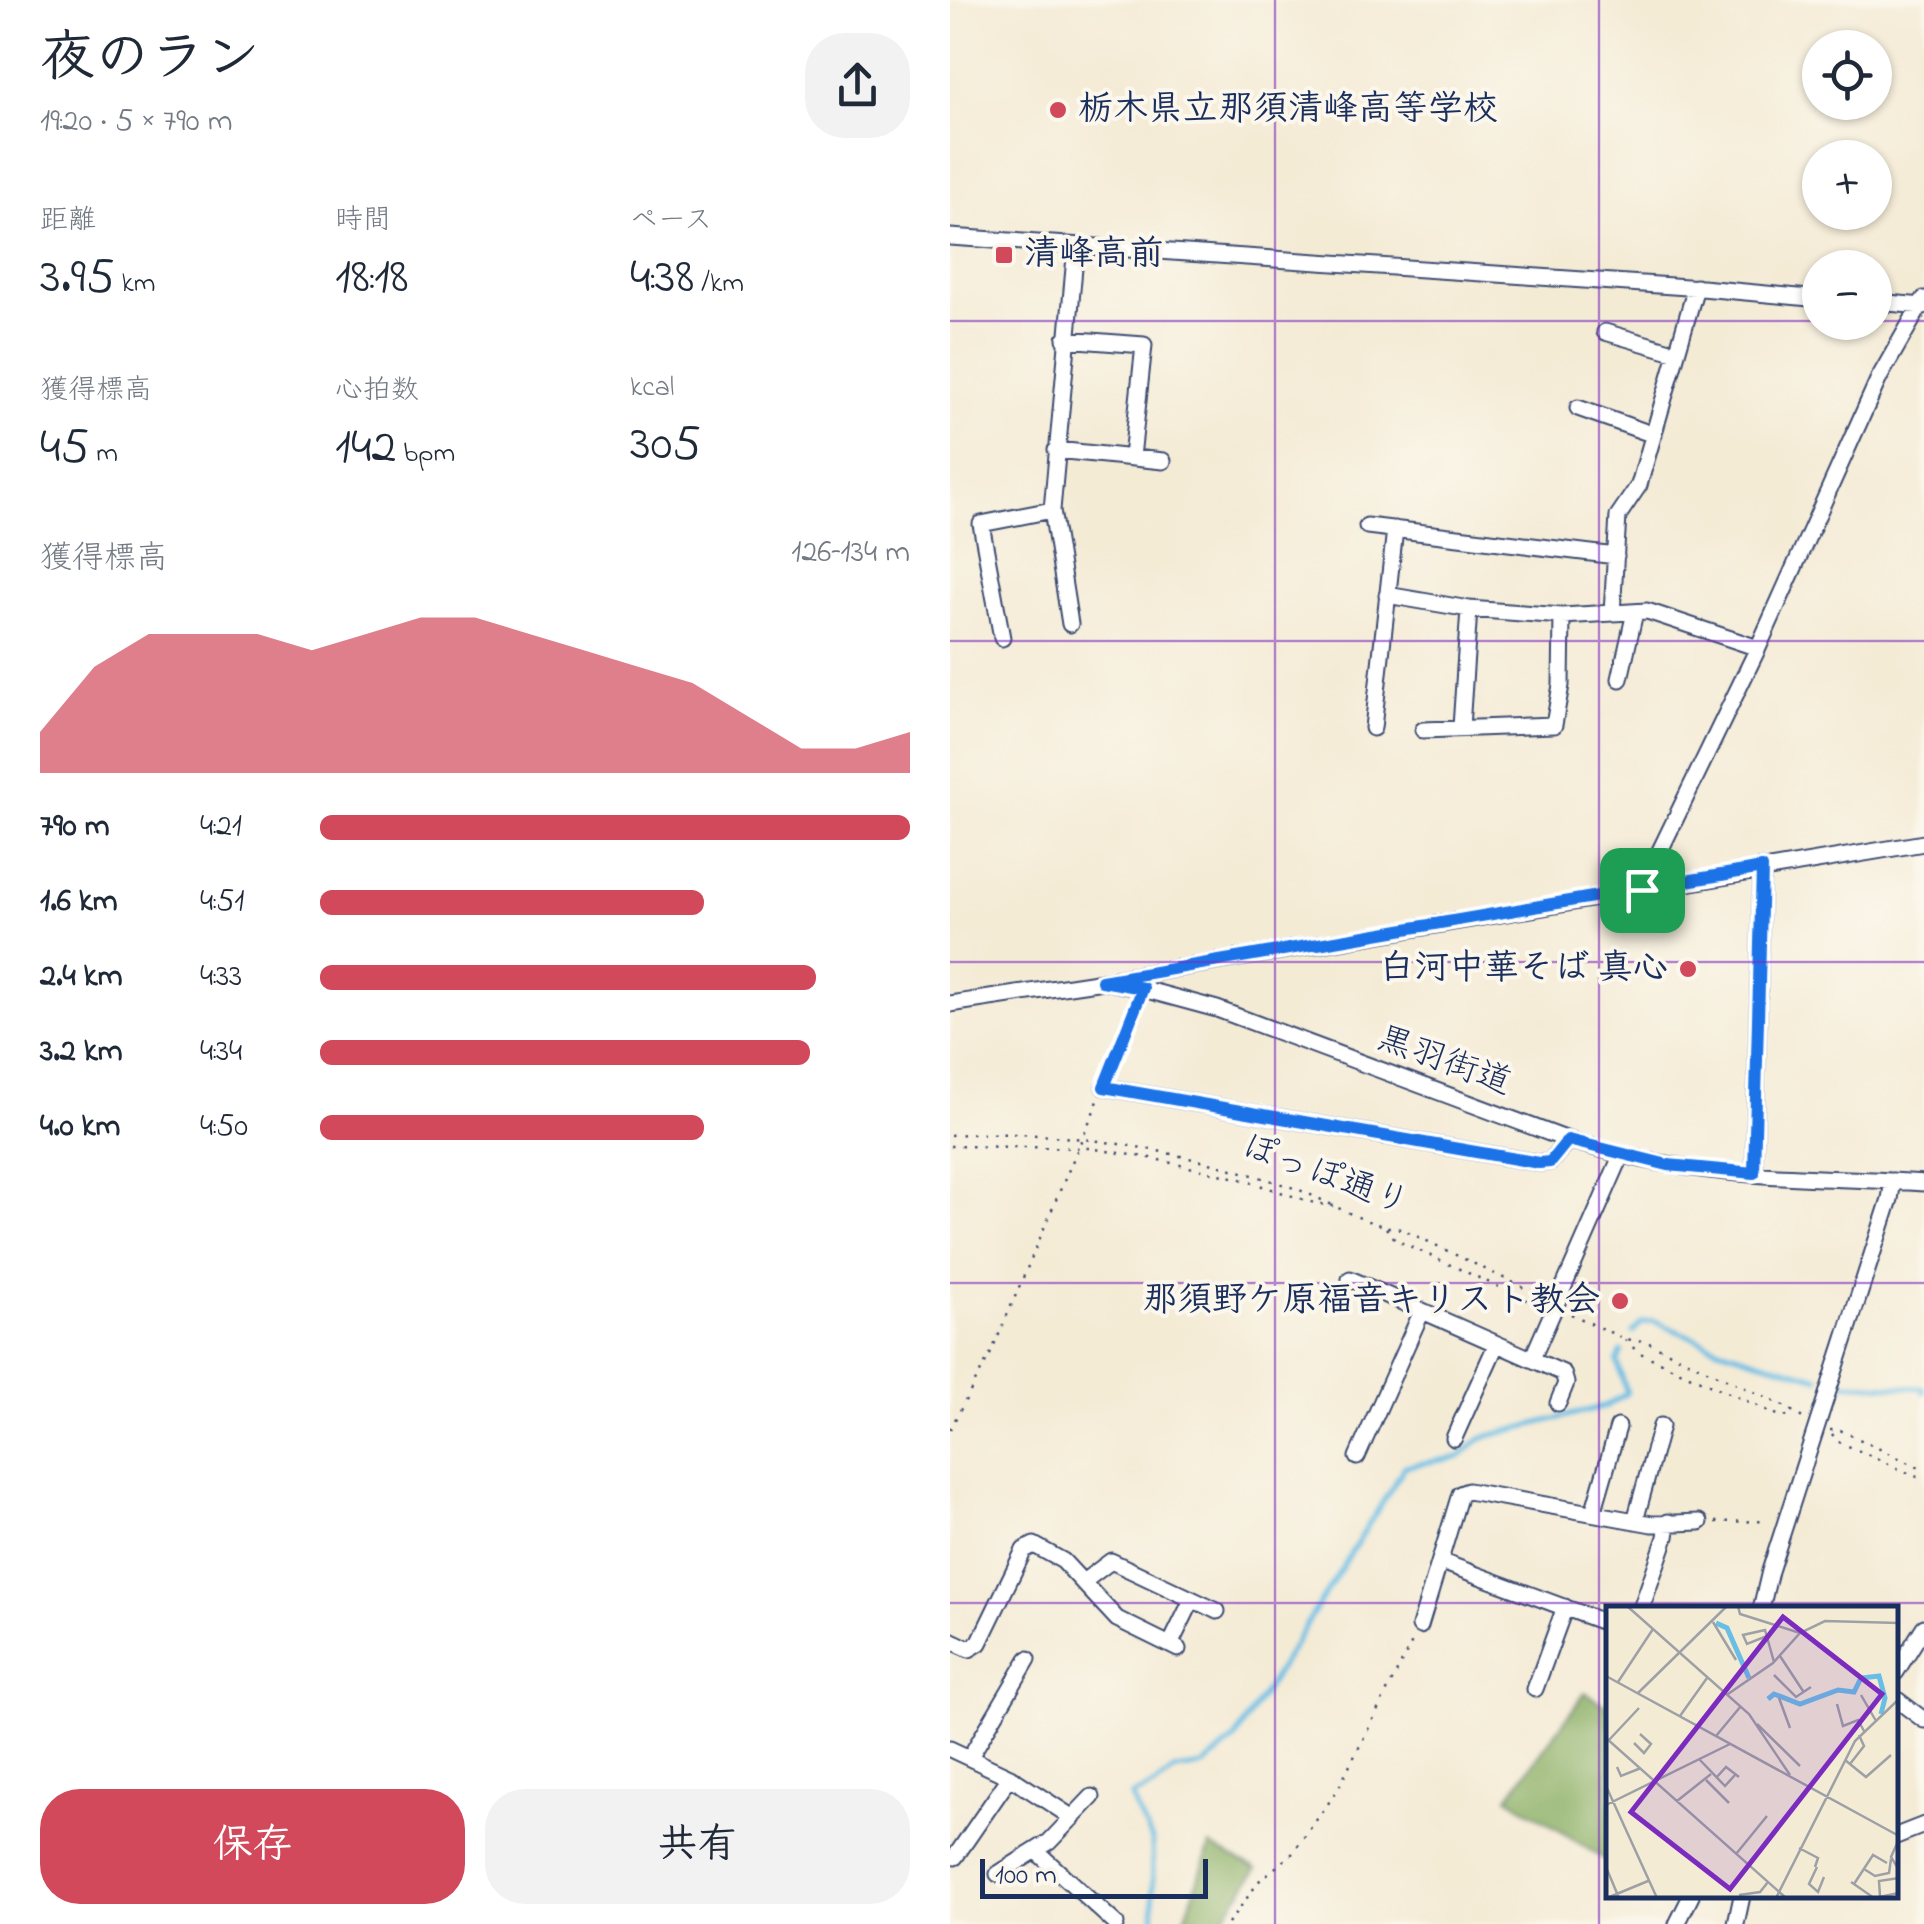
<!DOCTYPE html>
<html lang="ja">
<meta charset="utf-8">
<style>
:root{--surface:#fff;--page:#f2f2f3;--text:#1f2937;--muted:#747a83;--accent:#d1495b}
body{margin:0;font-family:"Indie Flower","Klee One",sans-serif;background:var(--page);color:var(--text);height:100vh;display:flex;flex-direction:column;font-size:38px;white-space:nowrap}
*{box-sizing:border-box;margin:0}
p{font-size:32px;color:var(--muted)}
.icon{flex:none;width:55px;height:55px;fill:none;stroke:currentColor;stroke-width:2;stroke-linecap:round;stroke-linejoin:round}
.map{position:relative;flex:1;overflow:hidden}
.drawer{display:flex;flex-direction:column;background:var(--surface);width:950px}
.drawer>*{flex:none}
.tools{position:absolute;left:852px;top:30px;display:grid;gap:20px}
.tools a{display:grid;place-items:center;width:90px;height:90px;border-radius:50%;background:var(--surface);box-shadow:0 2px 8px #0004;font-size:50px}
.scale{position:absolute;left:30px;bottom:25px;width:228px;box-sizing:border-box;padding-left:10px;border:5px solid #1b2f5e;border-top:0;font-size:28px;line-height:35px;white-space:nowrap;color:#1b2f5e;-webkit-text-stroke:8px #fbf7ec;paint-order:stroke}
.pin{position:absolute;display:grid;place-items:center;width:85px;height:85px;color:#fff;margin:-42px;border-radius:20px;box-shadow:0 5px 15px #0006}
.round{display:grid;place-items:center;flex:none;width:105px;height:105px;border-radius:40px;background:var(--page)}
.head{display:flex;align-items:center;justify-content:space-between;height:170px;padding:0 40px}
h1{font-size:55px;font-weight:600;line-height:75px}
.figures{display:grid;grid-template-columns:repeat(3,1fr);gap:15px;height:170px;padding:10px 40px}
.figures div{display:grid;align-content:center}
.figures b{font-size:50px;font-weight:600}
.figures small{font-size:28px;font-weight:400}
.figures p{font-size:28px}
.chart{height:280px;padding:20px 40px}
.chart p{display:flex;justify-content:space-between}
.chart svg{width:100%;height:180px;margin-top:10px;fill:var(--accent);opacity:.7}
.primary-button{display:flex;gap:20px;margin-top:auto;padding:20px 40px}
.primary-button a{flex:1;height:115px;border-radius:40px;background:var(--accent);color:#fff;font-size:40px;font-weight:600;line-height:115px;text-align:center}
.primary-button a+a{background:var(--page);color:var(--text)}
ul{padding:0 40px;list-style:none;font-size:32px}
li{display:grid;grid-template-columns:160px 120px 1fr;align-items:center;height:75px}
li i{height:25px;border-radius:12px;background:var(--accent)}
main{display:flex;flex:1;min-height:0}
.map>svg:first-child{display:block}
.forest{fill:#8cb066;stroke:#547062;stroke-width:2.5}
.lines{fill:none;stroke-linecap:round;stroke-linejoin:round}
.stream{stroke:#68bee5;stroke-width:5}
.minor-casing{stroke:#3c4b70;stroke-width:19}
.path{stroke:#3c4b70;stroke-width:2.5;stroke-dasharray:2.5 8;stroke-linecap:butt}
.minor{stroke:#fff;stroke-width:15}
.route-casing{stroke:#fff;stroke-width:20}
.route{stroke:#1a73e8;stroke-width:12}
.grid{fill:none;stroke:#7b2cbf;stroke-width:2.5;stroke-opacity:0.55}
.poi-dot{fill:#d1495b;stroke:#fbf7ec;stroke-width:4}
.labels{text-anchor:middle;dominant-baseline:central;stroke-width:8;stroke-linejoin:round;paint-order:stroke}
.poi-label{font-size:35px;font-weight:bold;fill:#1b2f5e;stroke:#fbf7ec;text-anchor:start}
.street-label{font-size:35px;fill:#1b2f5e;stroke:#fbf7ec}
.inset-river{fill:none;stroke:#68bee5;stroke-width:5}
.inset-road{fill:none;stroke:#9da0a5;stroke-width:2.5}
.view{fill:#7b2cbf;fill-opacity:0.15;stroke:#7b2cbf;stroke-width:5}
.inset-edge{fill:none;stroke:#1b2f5e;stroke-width:5}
</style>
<main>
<section class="drawer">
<div class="head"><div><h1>夜のラン</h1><p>19:20 · 5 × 790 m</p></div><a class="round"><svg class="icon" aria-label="share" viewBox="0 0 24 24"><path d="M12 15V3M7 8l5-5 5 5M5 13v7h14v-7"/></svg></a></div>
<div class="figures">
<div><p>距離</p><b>3.95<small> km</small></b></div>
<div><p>時間</p><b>18:18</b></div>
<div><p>ペース</p><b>4:38<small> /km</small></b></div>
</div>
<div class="figures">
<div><p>獲得標高</p><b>45<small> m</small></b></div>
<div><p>心拍数</p><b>142<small> bpm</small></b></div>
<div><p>kcal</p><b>305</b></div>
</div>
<div class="chart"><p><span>獲得標高</span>126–134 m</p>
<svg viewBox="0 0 160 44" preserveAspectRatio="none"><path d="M0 44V34L10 18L20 10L30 10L40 10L50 14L60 10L70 6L80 6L90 10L100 14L110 18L120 22L130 30L140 38L150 38L160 34V44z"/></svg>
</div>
<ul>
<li><b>790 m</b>4:21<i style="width:100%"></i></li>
<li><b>1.6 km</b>4:51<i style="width:65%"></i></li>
<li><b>2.4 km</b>4:33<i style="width:84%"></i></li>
<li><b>3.2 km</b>4:34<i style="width:83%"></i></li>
<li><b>4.0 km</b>4:50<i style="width:65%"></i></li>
</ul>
<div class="primary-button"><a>保存</a><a>共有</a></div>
</section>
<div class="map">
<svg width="974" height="1924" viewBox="0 0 974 1924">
<rect width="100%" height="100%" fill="#fbf7ec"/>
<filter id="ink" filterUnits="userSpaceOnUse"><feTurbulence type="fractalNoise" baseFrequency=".01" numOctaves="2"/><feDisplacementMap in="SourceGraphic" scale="20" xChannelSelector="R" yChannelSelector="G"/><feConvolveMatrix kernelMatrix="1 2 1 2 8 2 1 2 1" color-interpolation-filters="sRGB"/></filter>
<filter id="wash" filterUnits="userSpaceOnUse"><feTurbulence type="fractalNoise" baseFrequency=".0048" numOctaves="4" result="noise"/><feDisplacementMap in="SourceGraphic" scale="40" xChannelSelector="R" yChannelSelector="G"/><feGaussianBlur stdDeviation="2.25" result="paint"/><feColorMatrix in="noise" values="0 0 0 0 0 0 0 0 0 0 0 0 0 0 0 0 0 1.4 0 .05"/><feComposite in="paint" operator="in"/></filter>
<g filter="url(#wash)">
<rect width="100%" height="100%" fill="#f4ebd5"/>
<path class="forest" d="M635,1693L659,1707V1851L655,1860L558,1797Z
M260,1846L307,1869L269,1924H233Z"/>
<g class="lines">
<path class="stream" d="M683,1332L692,1323L703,1321L766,1347L869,1378
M891,1383L973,1388L974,1392
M204,1924L202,1840L181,1797L206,1785L225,1770L254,1766L285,1739L455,1466L510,1457L531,1438L656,1406L677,1393L667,1361L672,1351"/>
</g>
</g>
<g filter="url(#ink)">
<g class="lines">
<g class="minor-casing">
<path id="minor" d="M0,237L752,288L870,299
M925,302L974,306
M655,332L727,353
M115,339L194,345L182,457
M628,408L704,435
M106,450L213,461
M417,526L666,556
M437,595L519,609
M662,613L668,516L689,485L746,287
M120,624L102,510L126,246
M52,638L31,524L102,510
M670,679L685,612
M511,727L519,609L612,616L697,611L808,648
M423,728L445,529
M473,730L604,725L611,685L612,616
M691,890L808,648L929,378L974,299
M164,979L974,843
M0,1004L153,981L193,989L267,1009L618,1140C651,1149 684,1159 717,1164C801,1179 889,1177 974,1183
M154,1087L589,1163L600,1162L618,1140
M804,1173L812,868
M400,1279L613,1373L616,1383L608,1403
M582,1359L672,1154
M504,1438L546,1345
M407,1457L472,1311
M643,1513L668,1427
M685,1521L711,1426
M492,1562L659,1624
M133,1582L161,1561L267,1611
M691,1609L716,1537L718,1522
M811,1609L820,1571L940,1199L943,1181
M470,1626L510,1494L518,1491L702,1524L750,1522
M0,1640L19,1649L29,1643L74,1550L84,1545L113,1561L167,1619L228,1649
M220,1645L242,1600
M946,1672L974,1627
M585,1689L615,1607
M946,1699L974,1720
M0,1749L60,1777L123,1818
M20,1757L78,1659
M946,1836L974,1825
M86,1851L166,1924
M5,1857L60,1777
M48,1874L99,1842L142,1797
M727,1924L741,1896
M786,1924L792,1896"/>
</g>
<path class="path" d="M161,1071L187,1004
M0,1135C117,1128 227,1150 338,1186C376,1198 412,1226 452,1229L593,1297
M0,1146L139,1148L200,1158L291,1179L364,1203L384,1206
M436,1228L446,1240L588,1305
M621,1314L674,1339L695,1341L836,1407L854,1419
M675,1340L688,1352L832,1417L843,1415
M0,1429L42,1351L148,1101
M880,1430H890L974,1470
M882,1434L887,1441L974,1480
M766,1522L818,1521
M278,1924L310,1880L342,1854L387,1791L463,1640"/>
<use href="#minor" class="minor"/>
</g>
</g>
<g class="lines" filter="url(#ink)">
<g class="route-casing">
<path id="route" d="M812,868L804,1173L718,1165L618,1140L600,1162L589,1163L154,1087L193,988L152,981Z"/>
</g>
<use href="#route" class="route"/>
</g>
<path class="grid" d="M325,0V1924M649,0V1924M0,321H870M925,321H974M0,641H974M0,962H974M0,1283H974M0,1603H974"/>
<g class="poi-dot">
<circle cx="108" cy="110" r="10"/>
<rect x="44" y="245" width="20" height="20" rx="5"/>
<circle cx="738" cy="969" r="10"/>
<circle cx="670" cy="1301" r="10"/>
</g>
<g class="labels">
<g class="poi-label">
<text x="128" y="110">栃木県立那須清峰高等学校</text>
<text x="74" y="255">清峰高前</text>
<text x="718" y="969" text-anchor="end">白河中華そば 真心</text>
<text x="650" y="1301" text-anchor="end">那須野ケ原福音キリスト教会</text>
</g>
<g class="street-label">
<text transform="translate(494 1062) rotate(20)">黒羽街道</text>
<text transform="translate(375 1176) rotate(20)">ぽっぽ通り</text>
</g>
</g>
<g transform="translate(656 1606)">
<rect width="292" height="292" fill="#f4ebd5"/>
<path class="inset-river" d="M110,17L121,22L143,72M162,93L168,88L194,98L232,84L248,86L255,72L273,70L279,92L275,108"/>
<path class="inset-road" d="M21,0L143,108L184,169M132,0L134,8L194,27M107,16L130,54M161,30L141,38L137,29L159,24L168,56M174,50L197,85M168,69L190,91L205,81M0,70L293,230M12,76L47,23M32,87L121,0M122,88L167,57L194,27L219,15L293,17M255,89L270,115M173,92L184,122M231,98L237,120L252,114L258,125M74,110L101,72M151,118L194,160M110,130L135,100M0,132L180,292M3,134L33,102M28,137L38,147L45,138L34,128M93,153L119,180L129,169M239,154L260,171L285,149M244,158L258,140L253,129M11,161L15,170L35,162M110,172L120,161L133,171M100,174L123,197M0,180L51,292M71,195L105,168M0,199L124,138M293,233L285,251L293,264M193,242L212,252L209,261M130,248L161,210M0,261L13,292M211,261L203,278L212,286L218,271M258,263L269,270L283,267L285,253M245,276L268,292L293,287M248,278L267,249L281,257M133,289L154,286L162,276M274,290L273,275L293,272M1,292L42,275M170,292L249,135L293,93"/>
<path class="view" d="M177,11L276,88L124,283L25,206Z"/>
<rect width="292" height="292" class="inset-edge"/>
</g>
</svg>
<div class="tools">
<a><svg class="icon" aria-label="locate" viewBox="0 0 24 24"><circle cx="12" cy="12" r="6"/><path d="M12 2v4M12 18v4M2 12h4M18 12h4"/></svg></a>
<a>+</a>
<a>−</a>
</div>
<div class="scale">100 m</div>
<div class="pin" style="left:692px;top:890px;background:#1e9e55"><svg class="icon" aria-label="arrive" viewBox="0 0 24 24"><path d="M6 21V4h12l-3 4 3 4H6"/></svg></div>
</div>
</main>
